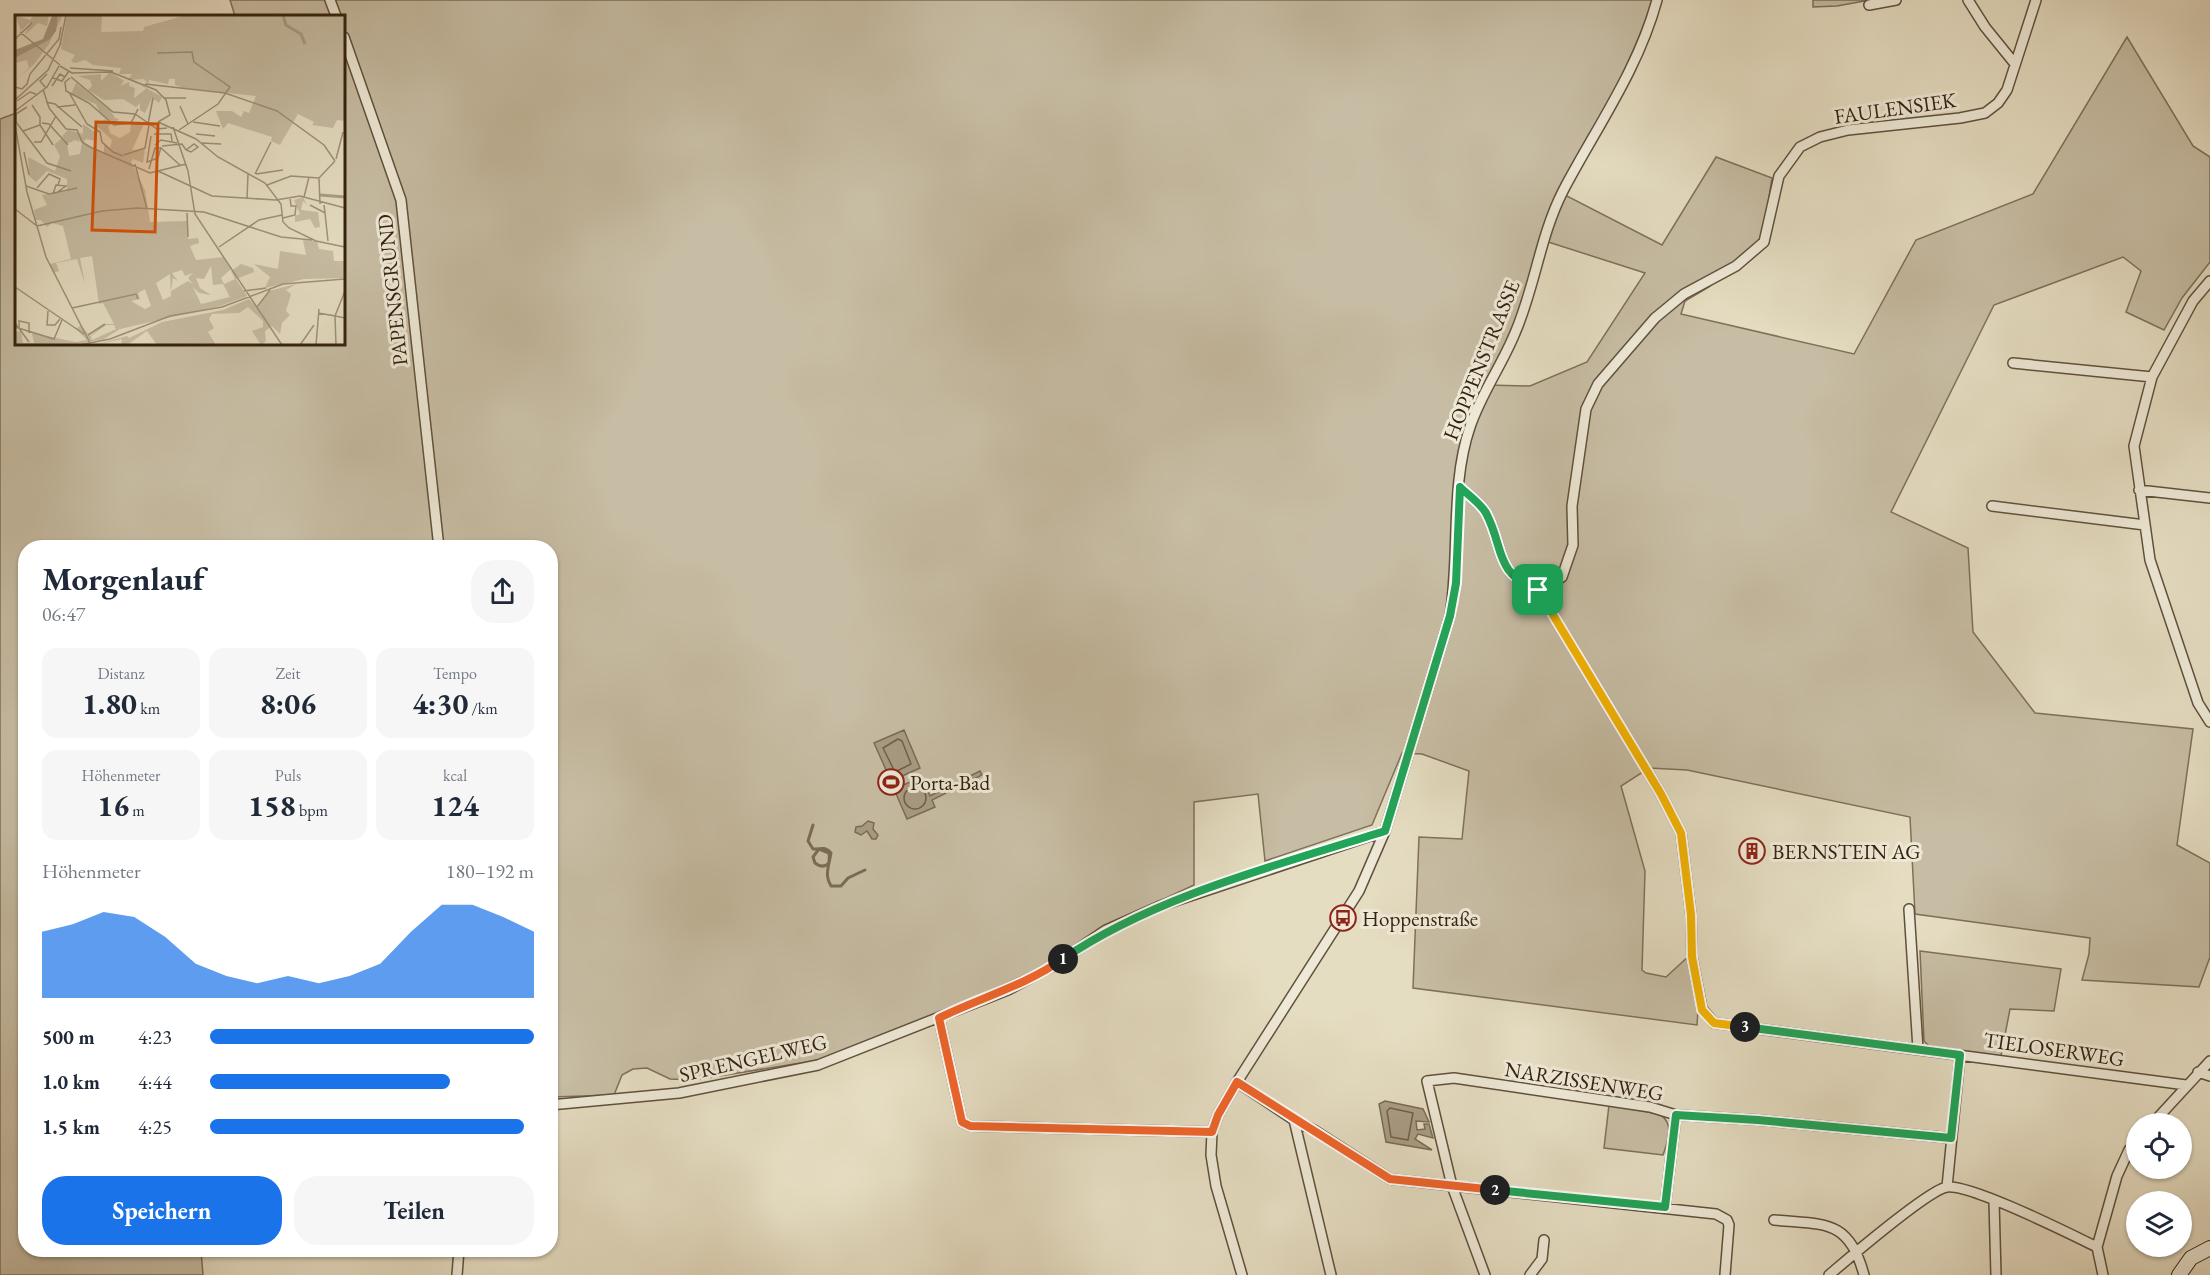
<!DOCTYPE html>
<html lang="de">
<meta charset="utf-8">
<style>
:root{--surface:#fff;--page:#f6f6f7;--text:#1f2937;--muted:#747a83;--accent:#1a73e8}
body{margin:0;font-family:"EB Garamond",serif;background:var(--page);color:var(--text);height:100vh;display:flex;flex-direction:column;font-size:22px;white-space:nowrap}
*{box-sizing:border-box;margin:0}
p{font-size:20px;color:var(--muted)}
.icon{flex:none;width:33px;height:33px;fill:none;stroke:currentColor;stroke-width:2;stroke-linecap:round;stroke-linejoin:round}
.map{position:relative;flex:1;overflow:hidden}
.panel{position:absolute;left:18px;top:540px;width:540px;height:717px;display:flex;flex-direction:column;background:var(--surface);border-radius:24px;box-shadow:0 2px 4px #0004}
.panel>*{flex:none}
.buttons{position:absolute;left:2126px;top:1113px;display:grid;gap:12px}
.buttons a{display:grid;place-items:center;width:66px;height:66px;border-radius:50%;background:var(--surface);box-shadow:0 2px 4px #0004;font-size:30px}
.pin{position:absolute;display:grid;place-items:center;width:51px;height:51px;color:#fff;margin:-26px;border-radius:12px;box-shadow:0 3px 9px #0006}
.km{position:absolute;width:30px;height:30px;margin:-15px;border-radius:50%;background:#222;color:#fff;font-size:16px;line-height:30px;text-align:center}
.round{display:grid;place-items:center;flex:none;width:63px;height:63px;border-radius:24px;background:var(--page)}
.summary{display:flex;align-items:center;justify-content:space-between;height:102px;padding:0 24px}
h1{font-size:33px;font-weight:700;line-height:45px}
.figures{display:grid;grid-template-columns:repeat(3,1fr);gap:9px;height:102px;padding:6px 24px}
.figures div{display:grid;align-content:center;border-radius:15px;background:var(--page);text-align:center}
.figures b{font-size:30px;font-weight:700}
.figures small{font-size:16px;font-weight:400}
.figures p{font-size:16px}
.chart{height:168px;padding:12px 24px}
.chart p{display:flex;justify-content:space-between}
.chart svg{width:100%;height:108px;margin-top:6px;fill:var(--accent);opacity:.7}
.primary-button{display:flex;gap:12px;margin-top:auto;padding:12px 24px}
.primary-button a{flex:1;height:69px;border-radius:24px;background:var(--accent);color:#fff;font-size:24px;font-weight:700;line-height:69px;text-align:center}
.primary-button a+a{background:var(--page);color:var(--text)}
ul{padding:0 24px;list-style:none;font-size:20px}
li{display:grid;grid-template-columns:96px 72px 1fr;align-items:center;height:45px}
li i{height:15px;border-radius:8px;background:var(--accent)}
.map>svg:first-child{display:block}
.green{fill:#c7bda4;stroke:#7e705a;stroke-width:1.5;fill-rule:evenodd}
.water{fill:#a99d85;stroke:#7a6c56;stroke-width:1.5}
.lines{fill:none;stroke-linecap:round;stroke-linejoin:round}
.shore{stroke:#6e604a;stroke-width:1.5}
.stream{stroke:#7a6c56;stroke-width:3}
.minor-casing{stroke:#60513c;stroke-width:12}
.secondary-casing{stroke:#34220f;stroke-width:16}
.minor{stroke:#eee9d7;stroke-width:9}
.secondary{stroke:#eee9d7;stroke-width:14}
.split-1-casing{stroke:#fff;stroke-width:12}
.split-2-casing{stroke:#fff;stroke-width:12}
.split-3-casing{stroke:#fff;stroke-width:12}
.split-4-casing{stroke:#fff;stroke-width:12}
.split-1{stroke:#22a559;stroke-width:8}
.split-2{stroke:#f0652b;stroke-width:8}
.split-3{stroke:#22a559;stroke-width:8}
.split-4{stroke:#f5b400;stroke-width:8}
.labels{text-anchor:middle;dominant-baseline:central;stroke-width:6;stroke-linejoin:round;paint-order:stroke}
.street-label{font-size:21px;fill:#34220f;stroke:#eee9d7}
.poi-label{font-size:21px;fill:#34220f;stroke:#eee9d7;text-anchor:start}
.inset-river{fill:none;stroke:#a99d85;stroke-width:3}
.inset-road{fill:none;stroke:#9e927a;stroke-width:1.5}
.view{fill:#d6540c;fill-opacity:0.15;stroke:#d6540c;stroke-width:3}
.inset-edge{fill:none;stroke:#34220f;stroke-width:3}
</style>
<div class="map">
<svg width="2210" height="1275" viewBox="0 0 2210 1275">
<rect width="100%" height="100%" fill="#e5ddc2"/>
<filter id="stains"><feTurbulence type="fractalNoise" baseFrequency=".00333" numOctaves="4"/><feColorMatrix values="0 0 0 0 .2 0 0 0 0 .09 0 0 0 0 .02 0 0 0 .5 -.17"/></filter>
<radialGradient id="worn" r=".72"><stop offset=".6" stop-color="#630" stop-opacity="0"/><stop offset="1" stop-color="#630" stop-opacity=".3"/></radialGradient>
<path class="green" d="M230,0H1653C1630,68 1594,129 1559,192L1662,245L1716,157L1772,178L1763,236L1709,287L1685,301L1681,314L1854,354L1916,240L2033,194L2127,37L2193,146L2210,157V262L2182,298L2164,330L2126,312L2141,271L2123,257L1994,305L1891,512L1968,548L1973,632L2035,713L2193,729L2177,845L2210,863V957L2199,987L2082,980L2089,954L2090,938L1915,914L1910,817L1687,770L1649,768L1621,786L1645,871L1642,970L1646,973L1666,977L1690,955L1698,1009L1697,1025L1413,988L1419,837L1462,839L1469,771L1422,754L1402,753L1372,825L1265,861L1258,794L1194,802V885L1123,918L1051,963L946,1011L864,1044L819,1060L695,1080L670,1079L647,1068L633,1069L622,1075L614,1095L551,1097L550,548H26V1250H201L203,1275H0V119L16,113V344H344V16H235ZM1542,240L1645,273L1587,362L1530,386L1487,385L1514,329Z
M1813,0H1870L1837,6L1813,7Z
M1920,951L2061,969L2054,1011L2010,1009L2001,1056L1929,1046L1924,1041Z
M1609,1105L1659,1114C1675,1123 1668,1141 1663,1155L1604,1148Z"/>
<path class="water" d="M904,730L920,768L891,781L874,743Z
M980,771L982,775L932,800L935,807L907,819L894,789L922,777L930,796Z
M868,821L874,823L873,829L878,835L876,839H872L867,831L861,835L855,832L856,827L862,826Z
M1385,1101L1423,1109L1429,1122L1416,1121L1417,1130L1425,1129L1424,1124H1429L1433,1138L1418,1134L1415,1139L1432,1150L1386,1142L1379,1104Z"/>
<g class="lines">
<path class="shore" d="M898,739L902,741L911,764L895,772L883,748Z
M904 798a11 11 0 1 1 22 0a11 11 0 1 1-22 0Z
M1390,1108L1413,1113L1408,1140L1391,1137L1387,1111Z"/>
<path class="stream" d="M813,825L808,841L813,849C820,850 825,845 831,853L829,863C825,867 820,867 815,863L813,857L819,849L829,853C831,866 823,873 831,886H841L848,878L865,870"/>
<g class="minor-casing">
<path id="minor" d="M330,0L336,16
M1968,0L1985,27L2015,64
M1869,5L1896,0
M344,37L401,200L439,548
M2210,281L2193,301L2152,377L2134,446L2150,560L2198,703L2210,722
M2013,363L2152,377
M1460,487C1468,495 1481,504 1486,513C1505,549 1493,572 1538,590L1661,794L1681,833L1691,915L1692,957L1702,1009L1714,1023L2186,1085
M2139,490L2210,498
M1992,506L2145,525
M1538,590L1550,586L1562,577L1573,545L1572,506L1586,409L1598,384L1655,318L1684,294L1736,266L1764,242L1779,176L1800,147L1820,137L1848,130L1960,118L1985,113L1998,103L2007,90L2036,0
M1909,909L1918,1049
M939,1018L962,1122L970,1126L1212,1132
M2198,1072L2210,1076
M1237,1082L1294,1120L1331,1275
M550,1105L679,1093L818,1065L1008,990L1053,966L1106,930L1160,906L1385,831
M1294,1120L1314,1130L1390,1179L1716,1214L1727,1220L1729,1225L1725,1275
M2152,1124L2210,1061
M1947,1187L1960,1055
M1994,1201L1996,1275
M1665,1207L1676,1115
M1774,1220C1824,1225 1849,1218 1864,1275
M457,1275L459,1250
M1242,1275L1216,1186L1211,1155L1212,1132L1218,1115L1237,1082L1359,891L1385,831L1450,616C1460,555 1450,485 1470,427C1481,394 1502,365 1515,333C1535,287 1540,236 1563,191C1596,128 1638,70 1657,0
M1485,1275L1452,1186L1427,1081L1454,1078L1650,1107L1676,1115L1758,1120L1951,1138
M1530,1275L1542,1259L1544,1240
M1829,1275C1848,1259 1928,1190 1947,1187C1971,1184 2070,1234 2097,1247
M2103,1275L2097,1247L2117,1176L2129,1150L2136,1142"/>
</g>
<g class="secondary-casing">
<path id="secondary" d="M2179,1275L2191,1258L2210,1248"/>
</g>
<use href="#minor" class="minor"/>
<use href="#secondary" class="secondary"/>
</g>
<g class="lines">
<g class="split-1-casing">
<path id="split-1" d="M1063,959C1155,896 1278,865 1385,831L1450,616L1456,583L1460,487C1468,495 1481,504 1486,513C1505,549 1493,572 1538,590"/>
</g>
<g class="split-2-casing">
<path id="split-2" d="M1063,959C1024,986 980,998 939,1018L962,1122L970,1126L1212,1132L1218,1115L1237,1082L1390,1179L1495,1190"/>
</g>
<g class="split-3-casing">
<path id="split-3" d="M1495,1190L1665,1207L1676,1115L1758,1120L1951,1138L1960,1055L1745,1027"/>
</g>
<g class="split-4-casing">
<path id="split-4" d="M1538,590L1661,794L1681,833L1691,915L1692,957L1702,1010L1714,1023L1745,1027"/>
</g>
<use href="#split-1" class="split-1"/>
<use href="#split-2" class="split-2"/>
<use href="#split-3" class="split-3"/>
<use href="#split-4" class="split-4"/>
</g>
<defs>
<g id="stadium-ring" transform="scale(1.35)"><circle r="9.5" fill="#eee9d7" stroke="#8f2418" stroke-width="1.5"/><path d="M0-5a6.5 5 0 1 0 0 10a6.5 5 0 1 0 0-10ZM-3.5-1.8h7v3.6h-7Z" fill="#8f2418"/></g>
<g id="building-ring" transform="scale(1.35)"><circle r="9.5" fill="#eee9d7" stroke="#8f2418" stroke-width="1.5"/><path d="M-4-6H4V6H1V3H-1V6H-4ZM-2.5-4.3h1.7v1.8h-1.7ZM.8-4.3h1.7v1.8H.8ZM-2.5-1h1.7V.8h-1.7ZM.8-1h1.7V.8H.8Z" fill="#8f2418"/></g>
<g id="bus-ring" transform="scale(1.35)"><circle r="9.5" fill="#eee9d7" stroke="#8f2418" stroke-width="1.5"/><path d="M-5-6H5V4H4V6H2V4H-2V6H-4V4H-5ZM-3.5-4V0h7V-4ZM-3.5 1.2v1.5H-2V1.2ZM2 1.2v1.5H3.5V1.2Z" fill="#8f2418"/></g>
</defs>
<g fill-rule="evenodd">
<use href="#stadium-ring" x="891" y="782"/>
<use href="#building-ring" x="1752" y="851"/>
<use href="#bus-ring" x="1343" y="918"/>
</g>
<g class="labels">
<g class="street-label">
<text transform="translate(1895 108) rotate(-8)">FAULENSIEK</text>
<text transform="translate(392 290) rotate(-96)">PAPENSGRUND</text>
<text transform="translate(1481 360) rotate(-68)">HOPPENSTRASSE</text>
<text transform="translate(2054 1049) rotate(8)">TIELOSERWEG</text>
<text transform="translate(753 1058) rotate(-13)">SPRENGELWEG</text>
<text transform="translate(1584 1081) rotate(9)">NARZISSENWEG</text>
</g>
<g class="poi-label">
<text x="910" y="782">Porta-Bad</text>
<text x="1772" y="851">BERNSTEIN AG</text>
<text x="1362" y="918">Hoppenstraße</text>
</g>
</g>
<g transform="translate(15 15)">
<rect width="330" height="330" fill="#e5ddc2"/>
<path d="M0,0L15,5L19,0H34L32,11L23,8L10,20L15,7L6,16ZM43,0H48L34,29L20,48L14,54L0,66L14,53L12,45L0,48V43L34,25ZM52,0H87L86,17L128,16L129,12L171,0H330V106L322,105L318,113L297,110L299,107L283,99L265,130L256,126L257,122L213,108L208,114L201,96H217L226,102L229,96L234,98L241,81L168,73L160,70V64H154L153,69L134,65L133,69L129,64L113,65L117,59H104L106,53L78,50L70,45L60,48L56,46L60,40L46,34ZM95,57L109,66L105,71L114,67V71L120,73L119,83L131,74L126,70L147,82L144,88L137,83L130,98L125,95V88L121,92L108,84L89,85L73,75L77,71L75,65L63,61L86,59V66ZM61,68L95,95L100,103L104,104L100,108L86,100L81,89L56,79ZM90,104L97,109L93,111L95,118L105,123L115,117L116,109H129L117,135L130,134L128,148L118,144L116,147L130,175L135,207L172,206L173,224L183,223L184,228L175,231L181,245L209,242L216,254L206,263L209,269L220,264L216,256L226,249L238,253L239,257L221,264L232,281L205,291L105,314L89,324L62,329L0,330V317L6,316L8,328H19L17,318L61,327L72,325L61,314L66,310L75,321L90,309H99L88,288L84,289L77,241L65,243L70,269L62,244L41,248L44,256L38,258L35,249L56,244L48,211L37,208L32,212L26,205H21L19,195L32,190L27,180L52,176V164L32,156L21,167L14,161L13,142L40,156L45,141L39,130L46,124L50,126L47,121L53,115L68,119V109L81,118L80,126L71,124L68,128L89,139V128L95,133L97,125L82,111ZM64,123L67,128L65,139L54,141L52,129L60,125L65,127ZM196,251L198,270L208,269L215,282L186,289L178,272L184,278L196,280L185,273L181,263L189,264ZM167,255L170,261L178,258L173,263L178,269L173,266L156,276L158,263L163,266L157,258ZM155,259L156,281L148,285L141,268ZM130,274L136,291L130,294L116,286L125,284L123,278ZM91,310H99L101,314L77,325L76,321ZM288,182L292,190L288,186L286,195L303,197L305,212L300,213L295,204L280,207V201L285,199L279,185ZM288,225L302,226L304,234L318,236L319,246H330V263L289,264L250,273L255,262L239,249L263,254L265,236L291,240ZM281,269L271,275L276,279L271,296L275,300L267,308L265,319L257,311L250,316L251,326L246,330L237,316L248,312V306L233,292L224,298L197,299L194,304L199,313L193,317L201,330H142L132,316L112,330H106L107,324L80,330L112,321L114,323L147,307L208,295L234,284L243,293L254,276Z" fill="#c7bda4" fill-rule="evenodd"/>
<path d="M43,0L41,16L34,25L0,43V35L28,24L37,1Z" fill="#a99d85"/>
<path class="inset-river" d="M268,0L271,10L286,19L290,29M305,180L330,182"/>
<path class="inset-road" d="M5,17L45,50M0,24L17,8M45,30L51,0M142,38L177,37L179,47L215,72L203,89L164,115M45,51L57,58L96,57L141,75L151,85L155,100L143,107M55,53L98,56M56,62L98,97L120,99L142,114L152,113M38,63L47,66L54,56M55,63L50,67L51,76L74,88L99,110L116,108L123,94M130,69L210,78L262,96L309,130L320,146M37,71L45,59L50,62M0,72L7,74L12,69L15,59L44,24L46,12M31,73L25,66L32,59M28,74L34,93L51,114L62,115L67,127L75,132L135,158L171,149M55,79L72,109L85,117L87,127L98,137L108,141M149,83H171M0,85L33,55L46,28M2,86L15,77L21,79M31,87L40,89L67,112M17,90L25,102V110L38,130M165,91L173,109M42,92L60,90M0,96L32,72L44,51M1,107L32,148L56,156M1,107V99L12,92M143,107L181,124L203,142L250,168L266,189L268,207L274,213L301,226L330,232M178,107L205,111M27,108L34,109L53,130M133,109L138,83M0,110L12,177L31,242L75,328M158,112L173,156L180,199L267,330M8,116L25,110M139,119H156L157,126M181,119L200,121M136,121L132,147L143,143L146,132M19,127H26L41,101M187,128L206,129M140,130L146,125L162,128M147,131L167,129L171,135L176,137L183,132L179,129L171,135M146,133L166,151M9,137L14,160M109,140L130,133L134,110M321,144L328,117M120,149L132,194M134,154L140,133H145M143,156L197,181L261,185L285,181L330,193M240,159L256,127M241,159L268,155M304,163L305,189M252,170L276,161L304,163L320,146M11,171L34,179L62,173M22,173L34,159L45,164L43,170M38,179L41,170L51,171L41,178M289,182L294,162M232,184L233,159M295,190L310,198L309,190M0,194L22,211M172,198L173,222M310,198L313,226M268,203L280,200L281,191H276L275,182M22,211L87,196L122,193L189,197L266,222L297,225M204,232L244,205L267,200M0,272L69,319M229,276L251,273M330,276L320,301L330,303M242,292L255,275M57,293L121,279L123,284M33,296L32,310H40L45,304M303,298L320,301L321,330M0,308L14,327M0,312L39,324L47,305M4,313V306L14,308V318M73,320L90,309M64,330L95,324L155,301L207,292L268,269L330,264M285,330L299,310M301,330L304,294"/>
<path class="view" d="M81,107L143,109L140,217L77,215Z"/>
<rect width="330" height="330" class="inset-edge"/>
</g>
<rect width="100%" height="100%" filter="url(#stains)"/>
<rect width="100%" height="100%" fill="url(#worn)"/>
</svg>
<div class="buttons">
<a><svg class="icon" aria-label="locate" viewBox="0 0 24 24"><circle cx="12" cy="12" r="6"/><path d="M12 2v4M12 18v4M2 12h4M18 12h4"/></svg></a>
<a><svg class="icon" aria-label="layers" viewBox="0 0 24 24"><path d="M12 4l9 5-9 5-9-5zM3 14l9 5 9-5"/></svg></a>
</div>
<div class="pin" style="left:1538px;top:590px;background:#1e9e55"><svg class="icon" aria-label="arrive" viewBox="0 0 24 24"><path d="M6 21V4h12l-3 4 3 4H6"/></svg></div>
<b class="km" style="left:1063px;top:959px">1</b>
<b class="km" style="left:1495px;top:1190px">2</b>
<b class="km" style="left:1745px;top:1027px">3</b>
<section class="panel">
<div class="summary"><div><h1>Morgenlauf</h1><p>06:47</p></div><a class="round"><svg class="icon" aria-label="share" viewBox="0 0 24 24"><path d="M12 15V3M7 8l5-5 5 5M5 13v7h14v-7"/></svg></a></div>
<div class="figures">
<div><p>Distanz</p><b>1.80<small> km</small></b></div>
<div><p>Zeit</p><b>8:06</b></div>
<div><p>Tempo</p><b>4:30<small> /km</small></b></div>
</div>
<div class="figures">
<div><p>Höhenmeter</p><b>16<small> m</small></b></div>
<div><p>Puls</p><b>158<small> bpm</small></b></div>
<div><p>kcal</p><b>124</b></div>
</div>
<div class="chart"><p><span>Höhenmeter</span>180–192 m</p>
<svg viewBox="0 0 160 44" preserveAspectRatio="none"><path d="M0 44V17L10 14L20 9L30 11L40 19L50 30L60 35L70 38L80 35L90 38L100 35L110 30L120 17L130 6L140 6L150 11L160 17V44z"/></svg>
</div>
<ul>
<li><b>500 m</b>4:23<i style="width:100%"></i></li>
<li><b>1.0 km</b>4:44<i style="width:74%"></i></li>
<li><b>1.5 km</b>4:25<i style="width:97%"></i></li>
</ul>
<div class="primary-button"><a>Speichern</a><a>Teilen</a></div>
</section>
</div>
